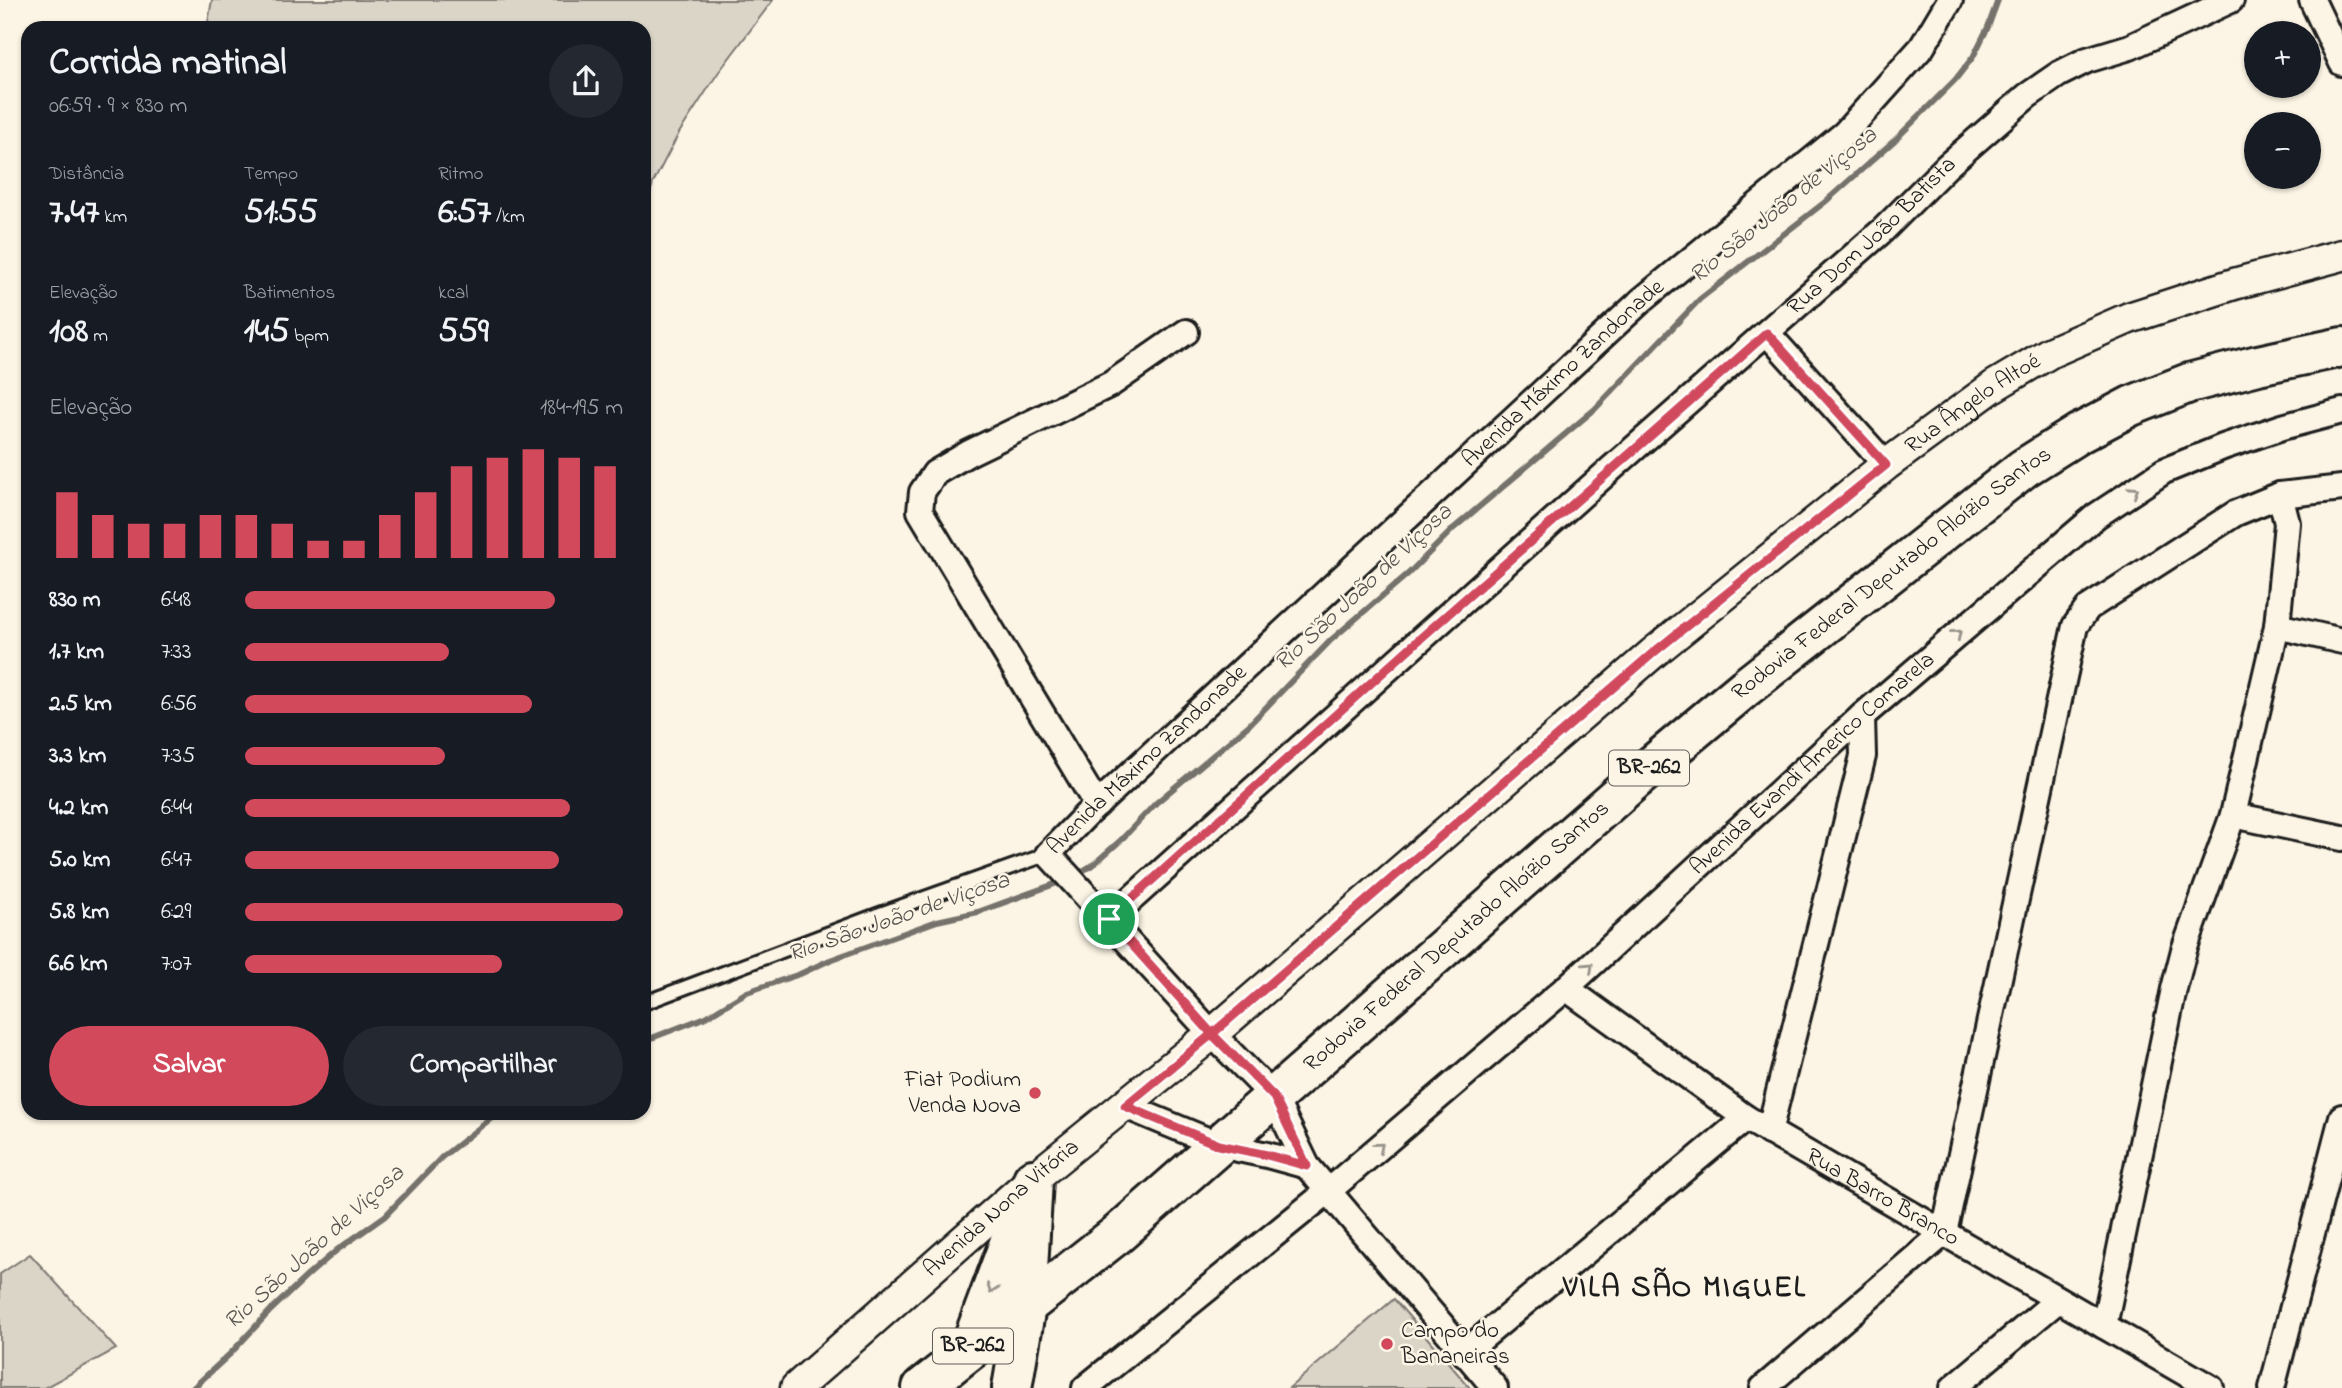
<!DOCTYPE html>
<html lang="pt">
<meta charset="utf-8">
<style>
:root{--surface:#171b24;--page:#242831;--text:#f1f3f6;--muted:#9ea1a6;--accent:#d1495b}
body{margin:0;font-family:"Indie Flower",sans-serif;background:var(--page);color:var(--text);height:100vh;display:flex;flex-direction:column;font-size:26px;white-space:nowrap}
*{box-sizing:border-box;margin:0}
p{font-size:23px;color:var(--muted)}
.icon{flex:none;width:38px;height:38px;fill:none;stroke:currentColor;stroke-width:2;stroke-linecap:round;stroke-linejoin:round}
.map{position:relative;flex:1;overflow:hidden}
.panel{position:absolute;left:21px;top:21px;width:630px;height:1099px;display:flex;flex-direction:column;background:var(--surface);border-radius:21px;box-shadow:0 2px 5px #0004}
.panel>*{flex:none}
.controls{position:absolute;left:2244px;top:21px;display:grid;gap:14px}
.controls a{display:grid;place-items:center;width:77px;height:77px;border-radius:50%;background:var(--surface);box-shadow:0 2px 5px #0004;font-size:35px}
.pin{position:absolute;display:grid;place-items:center;width:60px;height:60px;color:#fff;margin:-30px;border:4px solid #fff;border-radius:50%;box-shadow:0 2px 7px #0007}
.round{display:grid;place-items:center;flex:none;width:74px;height:74px;border-radius:37px;background:var(--page)}
.overview{display:flex;align-items:center;justify-content:space-between;height:119px;padding:0 28px}
h1{font-size:38px;font-weight:700;line-height:52px}
.stats{display:grid;grid-template-columns:repeat(3,1fr);gap:10px;height:119px;padding:7px 28px}
.stats div{display:grid;align-content:center}
.stats b{font-size:35px;font-weight:700}
.stats small{font-size:19px;font-weight:400}
.stats p{font-size:19px}
.chart{height:196px;padding:14px 28px}
.chart p{display:flex;justify-content:space-between}
.chart svg{width:100%;height:126px;margin-top:7px;stroke:var(--accent);stroke-width:6}
.cta{display:flex;gap:14px;margin-top:auto;padding:14px 28px}
.cta a{flex:1;height:80px;border-radius:42px;background:var(--accent);color:#fff;font-size:28px;font-weight:700;line-height:80px;text-align:center}
.cta a+a{background:var(--page);color:var(--text)}
ul{padding:0 28px;list-style:none;font-size:23px}
li{display:grid;grid-template-columns:112px 84px 1fr;align-items:center;height:52px}
li i{height:18px;border-radius:9px;background:var(--accent)}
.map>svg:first-child{display:block}
.green{fill:#dbd5c8;stroke:#7c7872;stroke-width:2}
.lines{fill:none;stroke-linecap:round;stroke-linejoin:round}
.stream{stroke:#75726c;stroke-width:6}
.service-casing{stroke:#1c1c1c;stroke-width:18}
.minor-casing{stroke:#1c1c1c;stroke-width:30}
.tertiary-casing{stroke:#1c1c1c;stroke-width:35}
.trunk-casing{stroke:#1c1c1c;stroke-width:44}
.service{stroke:#fcf5e5;stroke-width:12}
.minor{stroke:#fcf5e5;stroke-width:24}
.tertiary{stroke:#fcf5e5;stroke-width:30}
.trunk{stroke:#fcf5e5;stroke-width:38}
.oneway{stroke:#97938b}
.route-casing{stroke:#fff;stroke-width:14}
.route{stroke:#d1495b;stroke-width:9}
.poi-dot{fill:#d1495b;stroke:#fcf5e5;stroke-width:2.5}
.labels{text-anchor:middle;dominant-baseline:central;stroke-width:5;stroke-linejoin:round;paint-order:stroke}
.shield{fill:#fcf5e5;stroke:#5f5d58;stroke-width:2}
.shield-label{font-size:21px;font-weight:bold;fill:#1c1c1c}
.street-label{font-size:23px;fill:#1c1c1c;stroke:#fcf5e5}
.poi-label{font-size:23px;fill:#1c1c1c;stroke:#fcf5e5;text-anchor:end}
.water-label{font-size:24px;font-style:italic;fill:#575551;stroke:#fcf5e5}
.district-label{font-size:30px;font-weight:bold;letter-spacing:2px;fill:#1c1c1c;stroke:#fcf5e5}
</style>
<div class="map">
<svg width="2342" height="1388" viewBox="0 0 2342 1388">
<rect width="100%" height="100%" fill="#fcf5e5"/>
<filter id="ink" filterUnits="userSpaceOnUse"><feTurbulence type="fractalNoise" baseFrequency=".0143" numOctaves="2"/><feDisplacementMap in="SourceGraphic" scale="14" xChannelSelector="R" yChannelSelector="G"/><feConvolveMatrix kernelMatrix="1 2 1 2 8 2 1 2 1" color-interpolation-filters="sRGB"/></filter>
<g filter="url(#ink)">
<path class="green" d="M212,0H773L718,73L679,133L653,183L644,216V28H207Z
M30,1254L116,1349L44,1388H0V1274Z
M1394,1299L1470,1388H1289Z"/>
<g class="lines">
<path class="stream" d="M1076,875L1094,864L1121,840L1156,803L1249,725L1331,640L1409,573L1454,528L1595,409L1700,299L1825,202L1895,140L1955,80L1973,57L1988,27L1998,0
M644,1041L706,1017L747,992L800,974L830,960L937,921L978,912L1063,881
M193,1388L231,1353L271,1310L307,1276L337,1250L385,1216L442,1157L498,1113"/>
<g class="service-casing">
<path id="service" d="M644,1003L877,915L1048,854"/>
</g>
<g class="minor-casing">
<g id="minor">
<path d="M2312,0L2342,63"/>
<path d="M1767,333L1886,465"/>
<path d="M2277,626L2342,641"/>
<path d="M1097,805L920,511L922,492L935,473L969,453L1111,384L1186,332"/>
<path d="M2233,815L2342,838"/>
<path id="s1" d="M1109,919L1612,468L1883,230L1947,166L2027,96L2059,74L2087,60L2130,47L2231,0"/>
<path id="s2" d="M1566,988L1746,1118L2211,1388"/>
<path d="M1125,1106L1219,1145L1267,1155L1307,1166"/>
<path d="M1769,1132L1863,756L1862,716"/>
<path d="M2104,1326L2174,989L2184,950L2233,815L2277,626L2287,523L2280,495"/>
<path d="M1464,1353L1746,1118"/>
<path id="s3" d="M1085,1388L1327,1192L1566,988L1862,716L2096,516L2164,471L2223,447L2282,427L2342,411"/>
<path id="s4" d="M1495,1388L1307,1166L1274,1097L1212,1034L1048,854L1086,815L1643,299L1845,133L1922,47L1950,0"/>
<path d="M1763,1388L1944,1233L2075,626L2088,608L2236,513L2280,495L2342,488"/>
<path d="M1953,1388L2058,1300"/>
<path d="M2272,1388L2342,1117"/>
</g>
</g>
<g class="tertiary-casing">
<g id="tertiary">
<path id="s5" d="M796,1388L1033,1179L1212,1034L1653,653L1886,465L1994,386L2051,352L2129,318L2234,284L2342,255"/>
</g>
</g>
<g class="trunk-casing">
<g id="trunk">
<path d="M970,1348L1020,1214"/>
<path id="s6" d="M922,1388L1119,1233L1636,779L1746,687L2024,468L2078,434L2131,406L2189,383L2258,365L2342,347"/>
<path d="M1012,1388L1026,1306L1033,1179"/>
</g>
</g>
<use href="#service" class="service"/>
<use href="#minor" class="minor"/>
<use href="#tertiary" class="tertiary"/>
<use href="#trunk" class="trunk"/>
</g>
<defs><path id="oneway-chevron" d="M-2-3.5L2.5 0L-2 3.5" fill="none" stroke-width="1.6" stroke-linecap="round" stroke-linejoin="round" transform="scale(1.75)"/></defs>
<g class="oneway">
<use href="#oneway-chevron" transform="translate(2134 491) rotate(-33)"/>
<use href="#oneway-chevron" transform="translate(1957 634) rotate(-40)"/>
<use href="#oneway-chevron" transform="translate(1589 967) rotate(-43)"/>
<use href="#oneway-chevron" transform="translate(1379 1147) rotate(-40)"/>
<use href="#oneway-chevron" transform="translate(992 1289) rotate(110)"/>
</g>
</g>
<g class="lines" filter="url(#ink)">
<g class="route-casing">
<path id="route" d="M1109,919L1212,1034L1274,1097L1307,1166L1267,1155L1219,1145L1125,1106L1212,1034L1653,653L1886,465L1767,333L1422,637L1109,919"/>
</g>
<use href="#route" class="route"/>
</g>
<g class="poi-dot">
<circle cx="1035" cy="1093" r="7"/>
<circle cx="1387" cy="1344" r="7"/>
</g>
<g class="labels">
<g class="shield">
<rect x="1609" y="750.5" width="80" height="35" rx="5"/>
<rect x="933" y="1328.5" width="80" height="35" rx="5"/>
</g>
<g class="shield-label">
<text x="1649" y="768">BR-262</text>
<text x="973" y="1346">BR-262</text>
</g>
<g class="street-label">
<text stroke="none"><textPath href="#s1" startOffset="1024">Rua Dom João Batista</textPath></text>
<text stroke="none"><textPath href="#s4" startOffset="1404">Avenida Máximo Zandonade</textPath></text>
<text stroke="none"><textPath href="#s5" startOffset="1535">Rua Ângelo Altoé</textPath></text>
<text stroke="none"><textPath href="#s6" startOffset="1267">Rodovia Federal Deputado Aloízio Santos</textPath></text>
<text stroke="none"><textPath href="#s4" startOffset="836">Avenida Máximo Zandonade</textPath></text>
<text stroke="none"><textPath href="#s3" startOffset="959">Avenida Evandi Americo Comarela</textPath></text>
<text stroke="none"><textPath href="#s6" startOffset="700">Rodovia Federal Deputado Aloízio Santos</textPath></text>
<text stroke="none"><textPath href="#s2" startOffset="380">Rua Barro Branco</textPath></text>
<text stroke="none"><textPath href="#s5" startOffset="273">Avenida Nona Vitória</textPath></text>
</g>
<g class="poi-label">
<text x="1021" y="1080">Fiat Podium<tspan x="1021" dy="26">Venda Nova</tspan></text>
<text x="1401" y="1331" text-anchor="start">Campo do<tspan x="1401" dy="26">Bananeiras</tspan></text>
</g>
<g class="water-label">
<text transform="translate(1784 206) rotate(-39)">Rio São João de Viçosa</text>
<text transform="translate(1364 588) rotate(-43)">Rio São João de Viçosa</text>
<text transform="translate(899 918) rotate(-19)">Rio São João de Viçosa</text>
<text transform="translate(315 1248) rotate(-42)">Rio São João de Viçosa</text>
</g>
<g class="district-label">
<text x="1685" y="1289">VILA SÃO MIGUEL</text>
</g>
</g>
</svg>
<div class="controls">
<a>+</a>
<a>−</a>
</div>
<div class="pin" style="left:1109px;top:919px;background:#1e9e55"><svg class="icon" aria-label="arrive" viewBox="0 0 24 24"><path d="M6 21V4h12l-3 4 3 4H6"/></svg></div>
<section class="panel">
<div class="overview"><div><h1>Corrida matinal</h1><p>06:59 · 9 × 830 m</p></div><a class="round"><svg class="icon" aria-label="share" viewBox="0 0 24 24"><path d="M12 15V3M7 8l5-5 5 5M5 13v7h14v-7"/></svg></a></div>
<div class="stats">
<div><p>Distância</p><b>7.47<small> km</small></b></div>
<div><p>Tempo</p><b>51:55</b></div>
<div><p>Ritmo</p><b>6:57<small> /km</small></b></div>
</div>
<div class="stats">
<div><p>Elevação</p><b>108<small> m</small></b></div>
<div><p>Batimentos</p><b>145<small> bpm</small></b></div>
<div><p>kcal</p><b>559</b></div>
</div>
<div class="chart"><p><span>Elevação</span>184–195 m</p>
<svg viewBox="0 0 160 44" preserveAspectRatio="none"><path d="M5 44V21M15 44V29M25 44V32M35 44V32M45 44V29M55 44V29M65 44V32M75 44V38M85 44V38M95 44V29M105 44V21M115 44V12M125 44V9M135 44V6M145 44V9M155 44V12"/></svg>
</div>
<ul>
<li><b>830 m</b>6:48<i style="width:82%"></i></li>
<li><b>1.7 km</b>7:33<i style="width:54%"></i></li>
<li><b>2.5 km</b>6:56<i style="width:76%"></i></li>
<li><b>3.3 km</b>7:35<i style="width:53%"></i></li>
<li><b>4.2 km</b>6:44<i style="width:86%"></i></li>
<li><b>5.0 km</b>6:47<i style="width:83%"></i></li>
<li><b>5.8 km</b>6:29<i style="width:100%"></i></li>
<li><b>6.6 km</b>7:07<i style="width:68%"></i></li>
</ul>
<div class="cta"><a>Salvar</a><a>Compartilhar</a></div>
</section>
</div>
